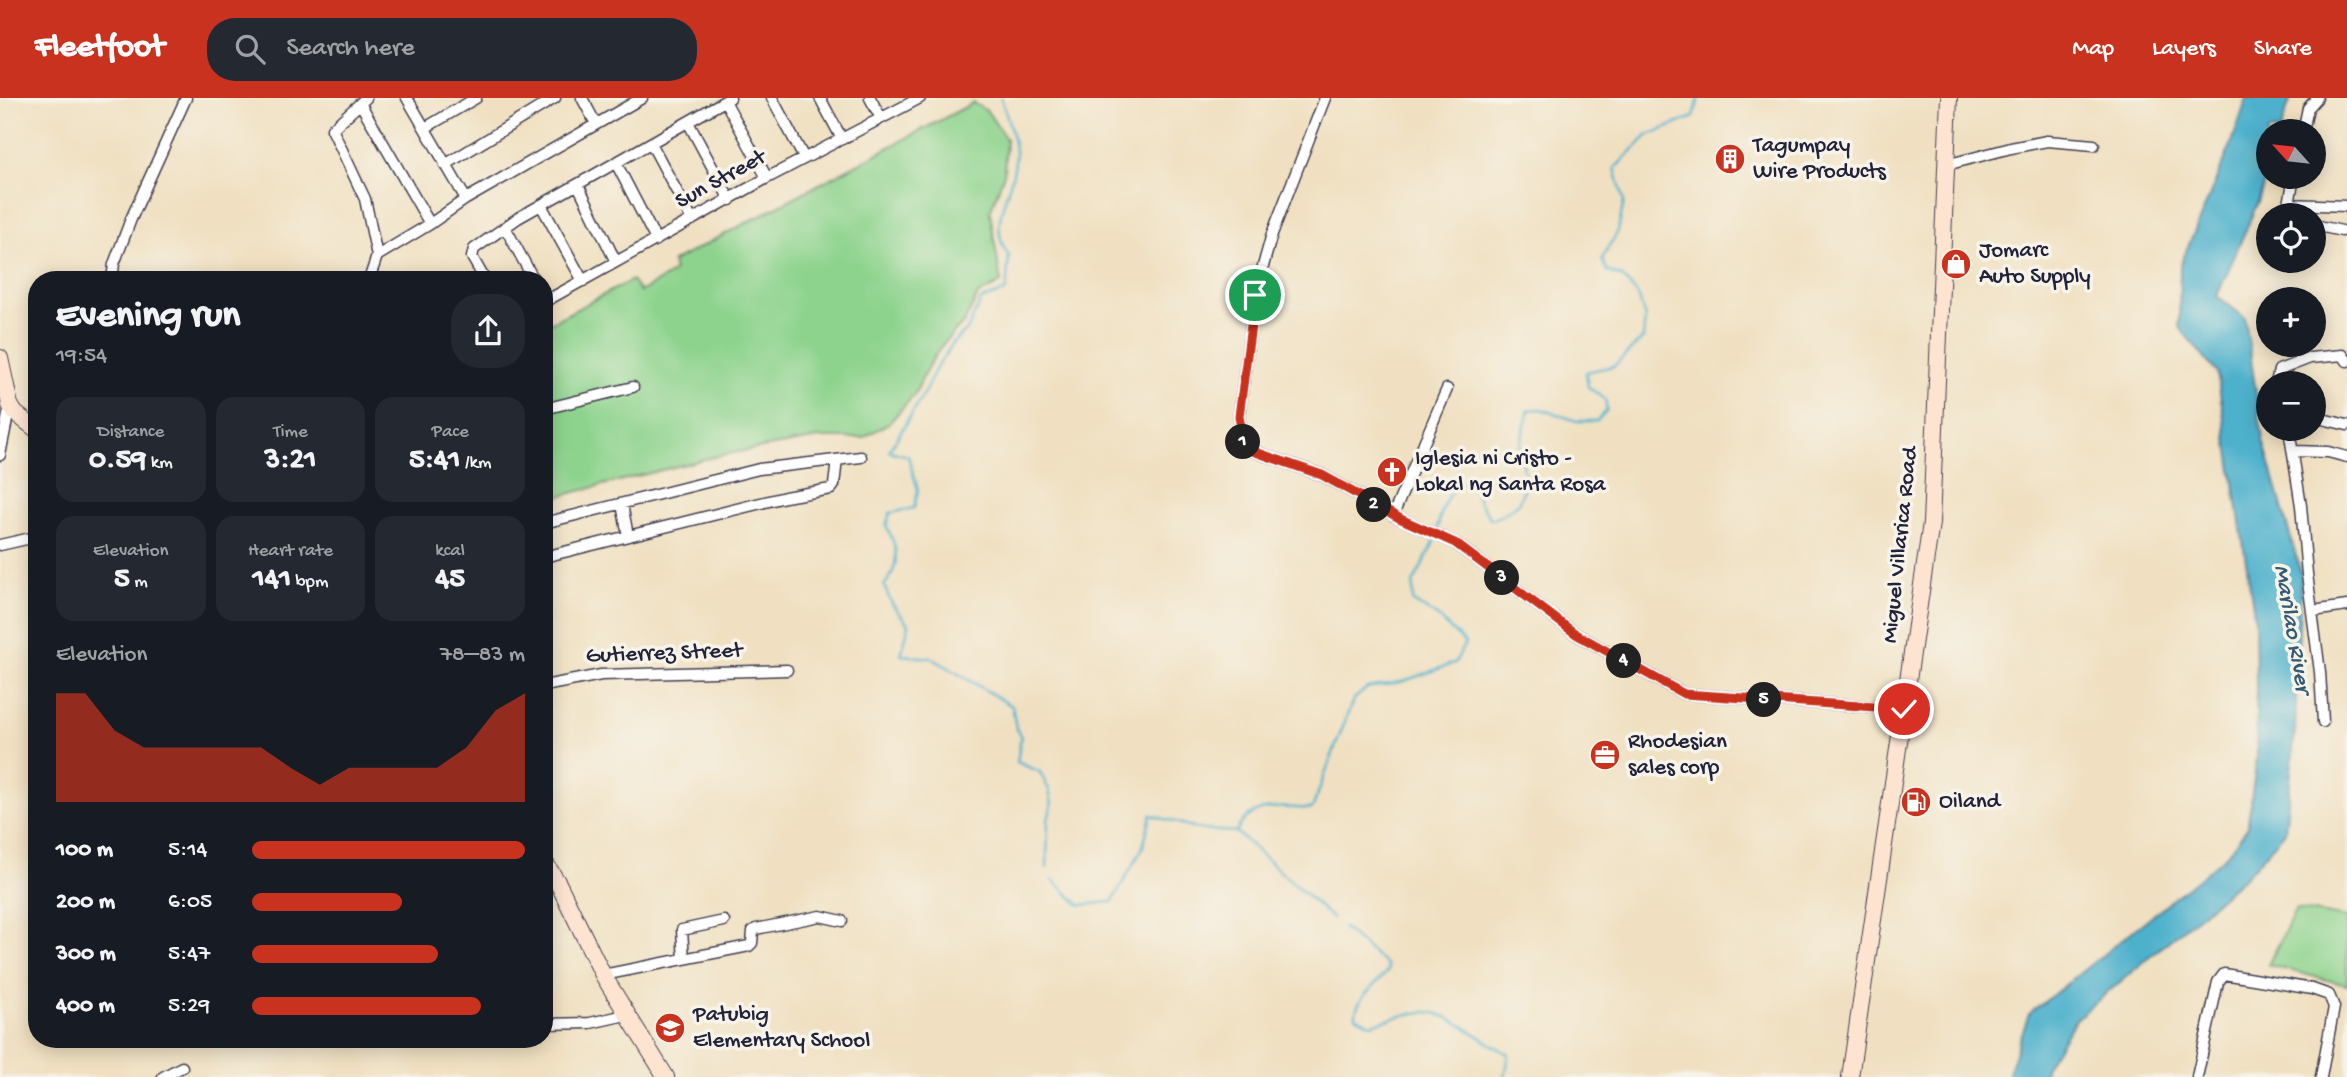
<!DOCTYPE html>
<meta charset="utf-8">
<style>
:root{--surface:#171b24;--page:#242831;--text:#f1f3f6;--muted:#9ea1a6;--accent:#c8321e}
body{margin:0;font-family:"Gochi Hand",sans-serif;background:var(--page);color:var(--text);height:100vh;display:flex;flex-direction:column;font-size:26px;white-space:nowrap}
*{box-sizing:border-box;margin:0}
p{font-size:23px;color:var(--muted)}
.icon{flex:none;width:38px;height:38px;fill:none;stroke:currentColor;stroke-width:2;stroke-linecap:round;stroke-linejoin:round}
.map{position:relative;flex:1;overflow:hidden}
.side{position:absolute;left:28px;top:173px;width:525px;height:777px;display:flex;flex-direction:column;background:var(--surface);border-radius:28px;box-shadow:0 4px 18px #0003}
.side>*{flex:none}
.needle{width:46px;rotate:297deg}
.controls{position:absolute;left:2256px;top:21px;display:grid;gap:14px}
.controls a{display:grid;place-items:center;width:70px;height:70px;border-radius:50%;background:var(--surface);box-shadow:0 4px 18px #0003;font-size:35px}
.pin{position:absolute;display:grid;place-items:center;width:60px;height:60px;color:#fff;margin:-30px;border:4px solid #fff;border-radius:50%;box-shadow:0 2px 7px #0007}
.km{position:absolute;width:35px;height:35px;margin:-18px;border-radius:50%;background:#222;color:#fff;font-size:19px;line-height:35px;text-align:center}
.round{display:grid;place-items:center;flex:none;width:74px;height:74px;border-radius:28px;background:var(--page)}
.summary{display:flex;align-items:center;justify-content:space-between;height:119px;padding:0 28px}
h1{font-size:38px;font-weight:700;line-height:52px}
.metrics{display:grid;grid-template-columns:repeat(3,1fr);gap:10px;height:119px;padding:7px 28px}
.metrics div{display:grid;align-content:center;border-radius:18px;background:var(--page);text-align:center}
.metrics b{font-size:30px;font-weight:700}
.metrics small{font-size:19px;font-weight:400}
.metrics p{font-size:19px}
.chart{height:196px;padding:14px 28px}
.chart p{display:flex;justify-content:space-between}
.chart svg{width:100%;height:126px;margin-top:7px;fill:var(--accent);opacity:.7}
ul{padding:0 28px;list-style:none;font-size:23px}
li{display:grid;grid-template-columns:112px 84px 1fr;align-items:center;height:52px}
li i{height:18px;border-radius:9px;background:var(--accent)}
header{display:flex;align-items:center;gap:42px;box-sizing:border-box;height:98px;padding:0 35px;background:var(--accent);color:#fff}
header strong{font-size:33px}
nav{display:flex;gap:38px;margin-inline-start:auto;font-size:24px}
.search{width:490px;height:63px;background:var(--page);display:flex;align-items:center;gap:18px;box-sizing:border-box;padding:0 24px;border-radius:28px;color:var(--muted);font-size:26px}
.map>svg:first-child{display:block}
.green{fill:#8dd38d;stroke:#587a64;stroke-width:2}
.water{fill:#4db1cc;stroke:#386a84;stroke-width:2}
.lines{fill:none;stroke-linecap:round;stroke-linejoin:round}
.stream{stroke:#4db1cc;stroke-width:2.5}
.minor-casing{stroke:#413e4f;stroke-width:13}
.secondary-casing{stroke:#413e4f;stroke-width:18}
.minor{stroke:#fff;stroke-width:10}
.secondary{stroke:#fde4d1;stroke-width:16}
.route-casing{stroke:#fff;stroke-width:14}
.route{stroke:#c8321e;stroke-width:9}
.labels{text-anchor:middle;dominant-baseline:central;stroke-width:7;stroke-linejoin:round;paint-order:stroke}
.poi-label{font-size:23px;fill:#22223b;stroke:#f7f3e8;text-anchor:start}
.street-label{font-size:23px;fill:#22223b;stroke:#f7f3e8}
.water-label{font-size:24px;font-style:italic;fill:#335b75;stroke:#f7f3e8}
</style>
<header>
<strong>Fleetfoot</strong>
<div class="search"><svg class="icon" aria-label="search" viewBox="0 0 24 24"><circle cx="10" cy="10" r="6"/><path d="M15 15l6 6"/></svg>Search here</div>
<nav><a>Map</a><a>Layers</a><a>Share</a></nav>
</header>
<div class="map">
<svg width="2347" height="979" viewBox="0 0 2347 979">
<rect width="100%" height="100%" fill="#f7f3e8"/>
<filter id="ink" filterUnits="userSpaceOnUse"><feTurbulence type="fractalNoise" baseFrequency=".0143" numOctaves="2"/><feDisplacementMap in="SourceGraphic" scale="14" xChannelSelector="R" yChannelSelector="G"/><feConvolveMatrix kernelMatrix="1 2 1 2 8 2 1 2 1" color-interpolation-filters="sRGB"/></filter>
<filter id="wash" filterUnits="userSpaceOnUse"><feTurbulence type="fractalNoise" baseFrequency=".00686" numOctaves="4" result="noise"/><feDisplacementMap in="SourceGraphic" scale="28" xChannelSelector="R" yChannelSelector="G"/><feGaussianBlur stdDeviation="1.57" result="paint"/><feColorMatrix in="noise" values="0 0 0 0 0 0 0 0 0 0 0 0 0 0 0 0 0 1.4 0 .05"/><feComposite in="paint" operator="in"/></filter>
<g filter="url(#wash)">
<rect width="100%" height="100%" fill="#f0e0c1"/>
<path class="green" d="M973,5L987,13L1006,41L1004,76L990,114L1001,185L978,197L965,223L942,247L927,270L915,296L890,324L863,340H819L721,357L544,402V228L632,182L640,194L674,174L672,164Z
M2296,811L2347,820V887L2268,867Z"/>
<path class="water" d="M2247,0H2291L2280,33H2268V72L2258,104L2217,198L2245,220L2263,342L2301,476L2295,632L2285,734L2246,778L2076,921L2045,970L2044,979H2009L2010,969L2029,916L2225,759L2247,730L2257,660L2255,522L2217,275L2179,229L2180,168L2231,47Z"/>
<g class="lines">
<path class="stream" d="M1001,0C1006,17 1014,36 1015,53C1019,86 983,124 1009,158L1006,193L981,202L968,231L953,245L935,272L923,297L889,353L908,358L918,392L914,410L890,415L886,428C898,449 901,468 884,488L892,506L909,527L901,557L932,560L1012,608L1016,630L1021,639L1017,664L1040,674L1049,692L1052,706L1048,721L1047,770
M1437,432C1443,405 1445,394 1469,381L1480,405L1491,421L1502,417L1518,406L1526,386L1520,347L1529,312L1541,311L1577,323H1597L1607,312L1605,301L1588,289L1586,274L1614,268L1643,240L1645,220L1639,200L1624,180L1607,173L1602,161L1618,133L1624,103L1615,70L1648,37L1694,19L1699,0
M1236,734C1250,704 1283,709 1312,711L1353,602L1367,590L1401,584L1455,565L1465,545L1437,518L1413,504V486L1435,442
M1236,734L1332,820
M1053,782L1080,807L1112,804L1143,749L1151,717L1203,732L1236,734
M1342,829L1387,867L1388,872C1379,885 1354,901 1356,918L1370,926C1388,923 1406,914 1425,914C1452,914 1484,945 1509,956L1505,979"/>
</g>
</g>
<g filter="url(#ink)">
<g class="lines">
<g class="minor-casing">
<path id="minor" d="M366,0L332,31L365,101L377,158
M407,0L466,101
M582,0L596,26
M772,0L804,60
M820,0L842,41
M870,0L881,20
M1325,0L1272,136L1255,197L1239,318L1244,350L1322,377L1401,421L1455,445L1576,536L1684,596L1904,611
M725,3L767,80
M360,5L430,126
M688,24L730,102
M425,30L476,0
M2303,33L2308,10L2317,0
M651,45L692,122
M616,65L656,142
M445,67L555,0
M1946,67L2011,50L2047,43L2094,47
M578,87L616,164
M2288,106L2347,108
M541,107L583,183
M2287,117L2294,79
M2314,127L2342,133
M505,129L534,182
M112,182L114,166L131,121L186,0
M369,182L377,158L430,126L466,101L642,0
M485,182L472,159L474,151L518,120L730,0
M544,204L767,80L920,0
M2276,285L2279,272L2310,260L2343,257L2347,263
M544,311L633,289
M2314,319L2347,327
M2289,331L2301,408L2307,476L2320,574L2323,624
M2293,353L2328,354L2347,359
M0,357L10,307
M622,406L628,438
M1393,417L1447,291
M544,425L759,371L861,359
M0,447L31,440
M544,459L785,399L831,391L834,387L837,362
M2313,513L2347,508
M544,588L601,577L787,572
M684,861L682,832L724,823
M603,877L749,848L752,845L753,833L756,831L820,818L842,823
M544,926L590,925L626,917
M163,979L182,969
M2197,979L2218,884L2224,876L2312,891L2329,897L2334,909L2321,979"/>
</g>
<g class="secondary-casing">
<path id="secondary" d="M0,260L10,307L15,315L37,332
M544,763L558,785L603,877L666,979
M1850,979L1931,425L1949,0"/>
</g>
<use href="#minor" class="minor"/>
<use href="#secondary" class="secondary"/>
</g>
</g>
<g class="lines" filter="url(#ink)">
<g class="route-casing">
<path id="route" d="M1255,197L1239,318L1244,350L1322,377L1401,421L1455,445L1576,536L1684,596L1904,611"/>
</g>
<use href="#route" class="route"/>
</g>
<defs>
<g id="building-disc" transform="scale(1.575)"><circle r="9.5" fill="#c8321e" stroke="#f7f3e8"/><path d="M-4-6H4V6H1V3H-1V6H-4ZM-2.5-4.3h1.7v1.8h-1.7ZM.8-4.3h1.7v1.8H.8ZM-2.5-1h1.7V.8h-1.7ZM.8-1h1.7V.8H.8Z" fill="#fff"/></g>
<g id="shop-disc" transform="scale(1.575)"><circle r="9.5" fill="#c8321e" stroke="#f7f3e8"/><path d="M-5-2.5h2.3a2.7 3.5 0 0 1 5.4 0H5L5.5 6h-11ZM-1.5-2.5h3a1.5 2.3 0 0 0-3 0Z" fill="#fff"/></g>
<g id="church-disc" transform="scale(1.575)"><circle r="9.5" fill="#c8321e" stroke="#f7f3e8"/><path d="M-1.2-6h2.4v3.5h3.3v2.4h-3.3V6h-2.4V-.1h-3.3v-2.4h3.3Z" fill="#fff"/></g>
<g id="office-disc" transform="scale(1.575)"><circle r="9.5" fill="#c8321e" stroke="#f7f3e8"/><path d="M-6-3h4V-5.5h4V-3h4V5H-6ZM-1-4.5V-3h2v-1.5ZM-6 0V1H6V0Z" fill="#fff"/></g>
<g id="fuel-disc" transform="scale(1.575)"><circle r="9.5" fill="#c8321e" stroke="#f7f3e8"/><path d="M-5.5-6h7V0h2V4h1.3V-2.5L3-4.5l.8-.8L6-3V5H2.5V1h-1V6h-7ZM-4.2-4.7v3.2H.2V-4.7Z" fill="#fff"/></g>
<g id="school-disc" transform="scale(1.575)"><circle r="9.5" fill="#c8321e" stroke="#f7f3e8"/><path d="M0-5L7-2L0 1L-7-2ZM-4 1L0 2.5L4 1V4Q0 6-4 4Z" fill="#fff"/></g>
</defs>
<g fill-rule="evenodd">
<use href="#building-disc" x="1730" y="61"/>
<use href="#shop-disc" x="1956" y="166"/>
<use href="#church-disc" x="1392" y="374"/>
<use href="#office-disc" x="1605" y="657"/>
<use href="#fuel-disc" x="1916" y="704"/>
<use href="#school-disc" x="670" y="930"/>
</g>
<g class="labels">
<g class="poi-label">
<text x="1753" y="48">Tagumpay<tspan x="1753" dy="26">Wire Products</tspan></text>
<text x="1979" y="153">Jomarc<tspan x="1979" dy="26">Auto Supply</tspan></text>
<text x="1415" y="361">Iglesia ni Cristo -<tspan x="1415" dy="26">Lokal ng Santa Rosa</tspan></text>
<text x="1628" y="644">Rhodesian<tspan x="1628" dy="26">sales corp</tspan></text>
<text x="1939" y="704">Oiland</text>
<text x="693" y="917">Patubig<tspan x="693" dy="26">Elementary School</tspan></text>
</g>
<g class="street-label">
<text transform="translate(721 82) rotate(-29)">Sun Street</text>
<text transform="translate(1901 447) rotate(-84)">Miguel Villarica Road</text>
<text transform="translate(664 556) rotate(-2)">Gutierrez Street</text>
</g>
<g class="water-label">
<text transform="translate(2291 531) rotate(80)">Marilao River</text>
</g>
</g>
</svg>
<div class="controls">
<a><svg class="needle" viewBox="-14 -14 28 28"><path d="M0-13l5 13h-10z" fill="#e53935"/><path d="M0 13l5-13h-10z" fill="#9ea1a6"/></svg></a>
<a><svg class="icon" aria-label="locate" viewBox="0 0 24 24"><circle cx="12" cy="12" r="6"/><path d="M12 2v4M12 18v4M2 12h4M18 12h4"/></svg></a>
<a>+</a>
<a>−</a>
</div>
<div class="pin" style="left:1255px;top:197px;background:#1e9e55"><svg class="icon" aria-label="arrive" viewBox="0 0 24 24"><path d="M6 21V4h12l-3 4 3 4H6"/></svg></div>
<div class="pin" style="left:1904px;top:611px;background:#d93025"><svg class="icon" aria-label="check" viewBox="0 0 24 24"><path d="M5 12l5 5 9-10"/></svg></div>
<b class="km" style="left:1243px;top:344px">1</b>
<b class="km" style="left:1374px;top:407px">2</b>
<b class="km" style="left:1502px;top:480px">3</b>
<b class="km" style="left:1624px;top:563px">4</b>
<b class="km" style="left:1764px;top:602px">5</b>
<section class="side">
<div class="summary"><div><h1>Evening run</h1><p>19:54</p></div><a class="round"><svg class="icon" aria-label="share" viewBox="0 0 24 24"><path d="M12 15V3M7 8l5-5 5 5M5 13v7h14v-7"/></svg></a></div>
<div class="metrics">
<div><p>Distance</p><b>0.59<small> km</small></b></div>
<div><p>Time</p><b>3:21</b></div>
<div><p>Pace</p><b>5:41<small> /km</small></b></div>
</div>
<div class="metrics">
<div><p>Elevation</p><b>5<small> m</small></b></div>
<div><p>Heart rate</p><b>141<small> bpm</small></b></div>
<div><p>kcal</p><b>45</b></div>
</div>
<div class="chart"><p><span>Elevation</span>78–83 m</p>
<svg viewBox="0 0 160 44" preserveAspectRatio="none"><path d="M0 44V6L10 6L20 19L30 25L40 25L50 25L60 25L70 25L80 32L90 38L100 32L110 32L120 32L130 32L140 25L150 12L160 6V44z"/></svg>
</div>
<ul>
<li><b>100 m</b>5:14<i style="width:100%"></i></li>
<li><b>200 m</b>6:05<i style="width:55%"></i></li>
<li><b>300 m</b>5:47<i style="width:68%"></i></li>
<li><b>400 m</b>5:29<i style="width:84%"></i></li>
</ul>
</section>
</div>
